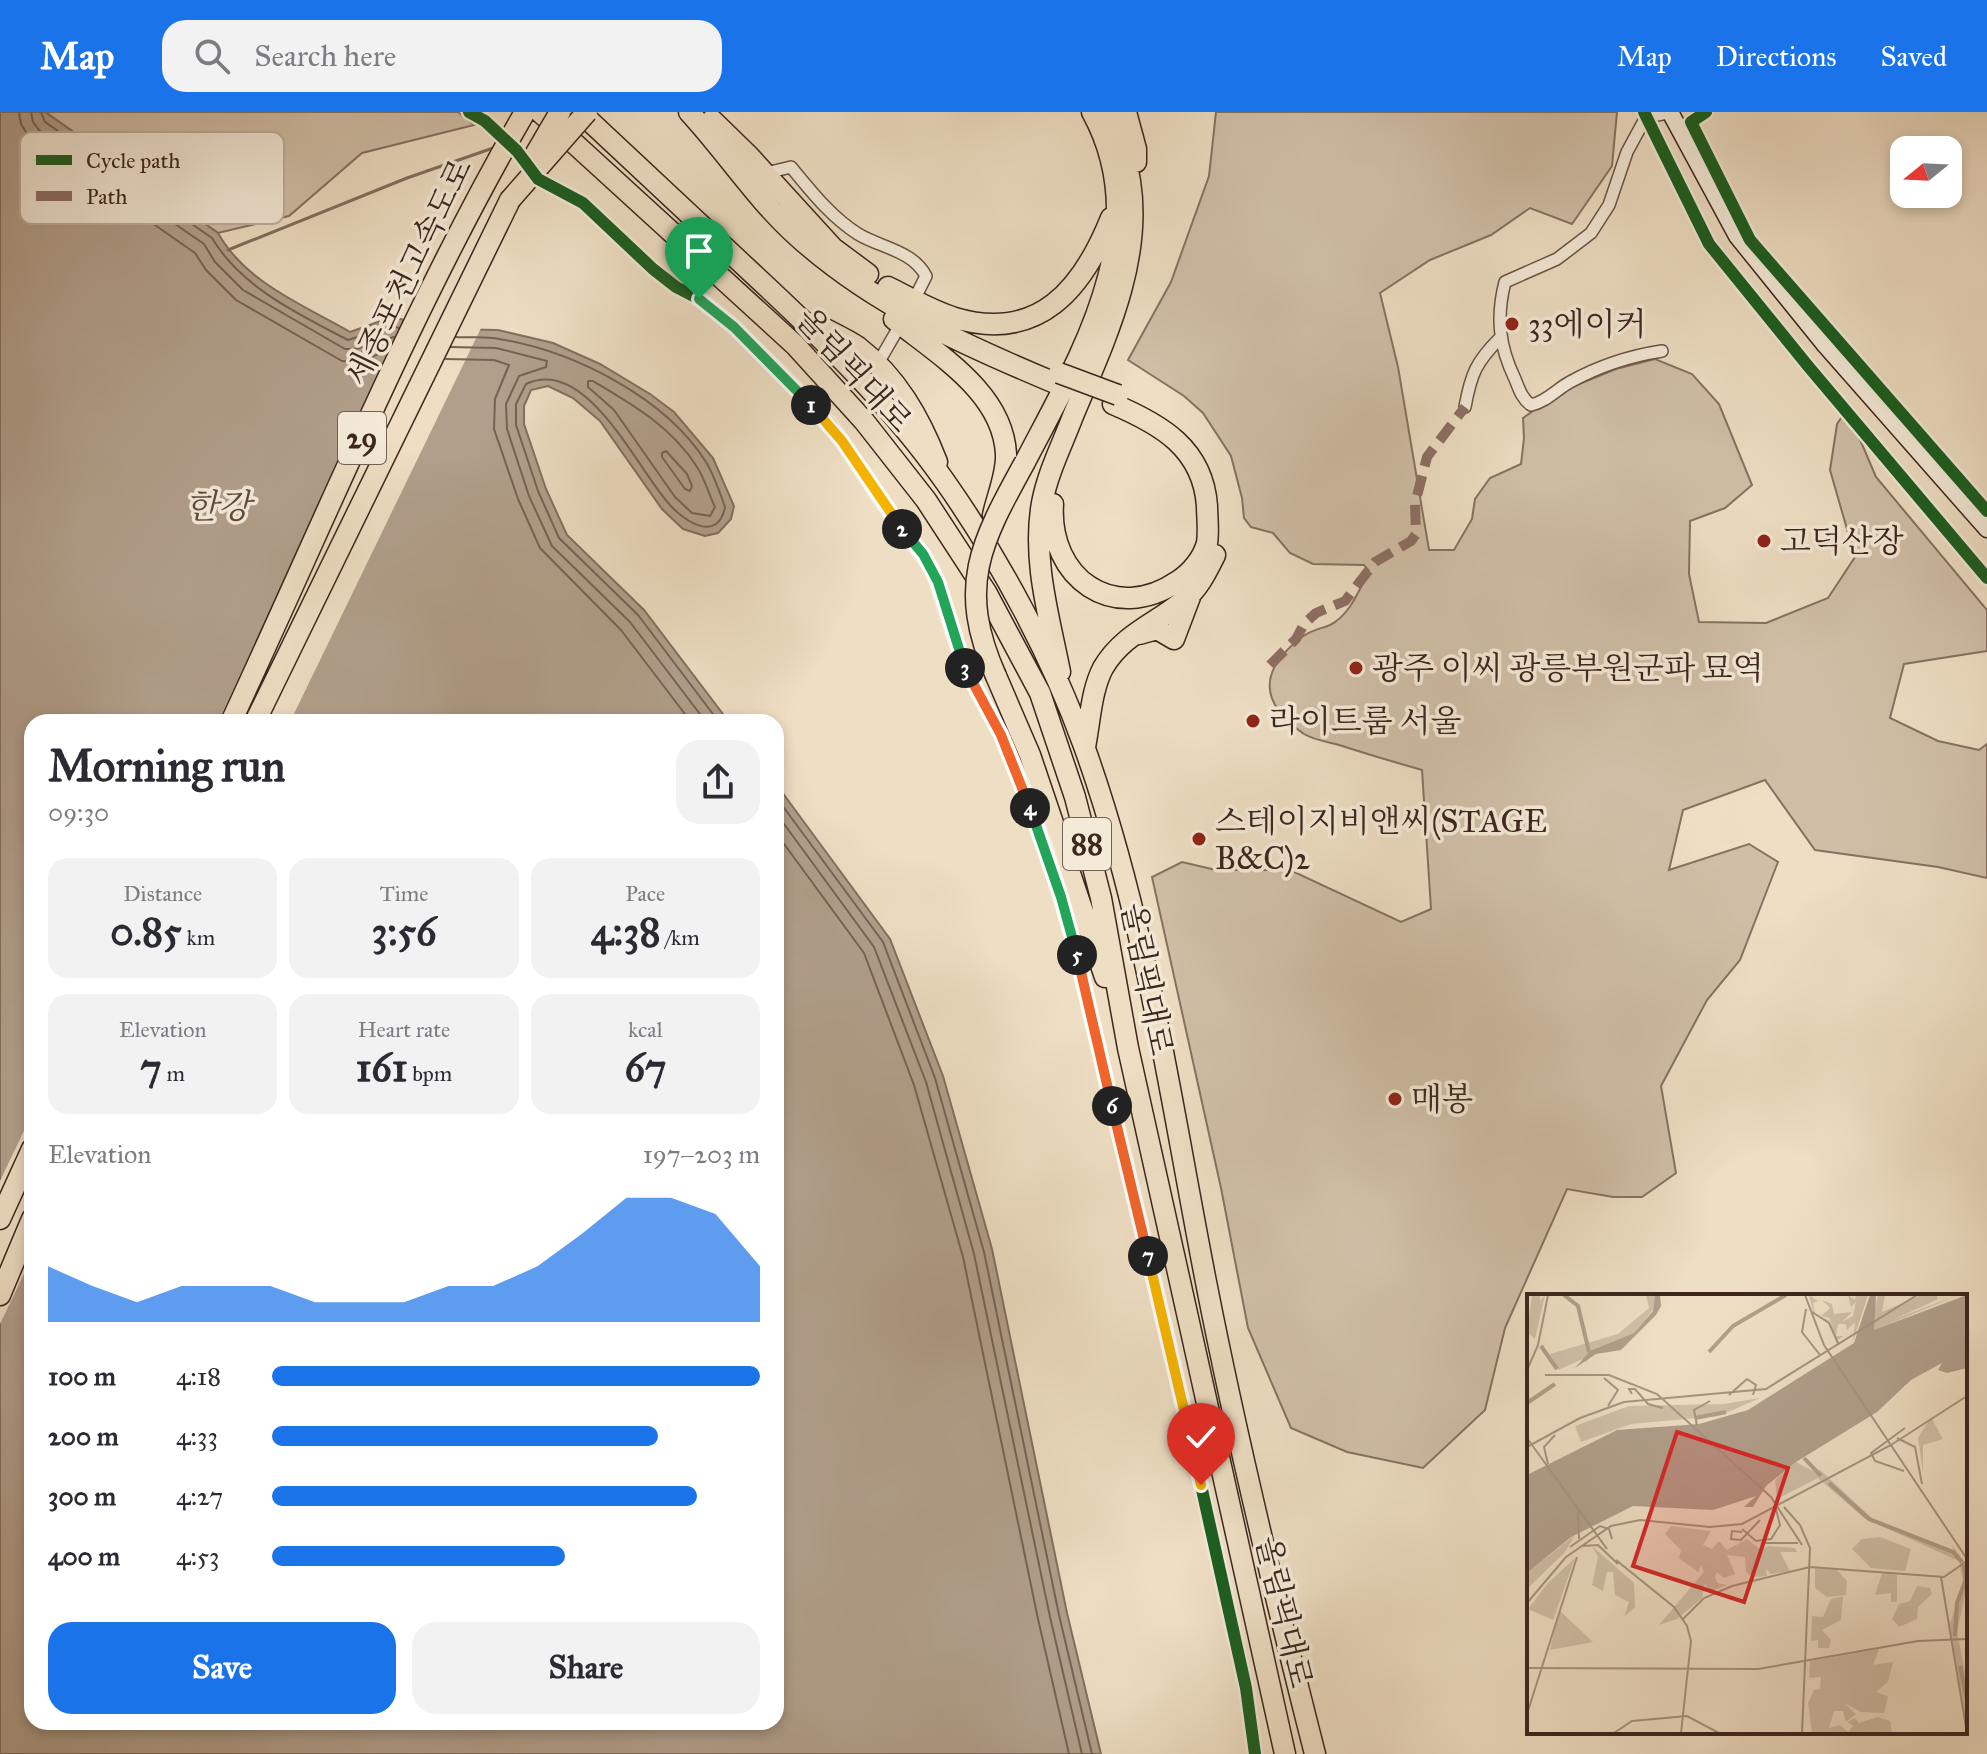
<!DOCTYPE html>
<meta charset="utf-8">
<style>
:root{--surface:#fff;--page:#f2f2f3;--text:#2b2b33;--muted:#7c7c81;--accent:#1a73e8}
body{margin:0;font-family:"IM FELL Great Primer","Noto Serif KR",serif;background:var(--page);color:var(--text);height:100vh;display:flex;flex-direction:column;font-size:30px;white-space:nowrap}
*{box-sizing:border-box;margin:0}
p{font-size:26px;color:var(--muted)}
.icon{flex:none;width:44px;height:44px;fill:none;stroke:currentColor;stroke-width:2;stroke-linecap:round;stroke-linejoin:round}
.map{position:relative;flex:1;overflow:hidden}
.panel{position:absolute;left:24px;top:602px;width:760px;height:1016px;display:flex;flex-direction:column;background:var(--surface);border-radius:24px;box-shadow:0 4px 12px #0003}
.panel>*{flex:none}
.needle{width:52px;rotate:252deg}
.controls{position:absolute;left:1890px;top:24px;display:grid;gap:16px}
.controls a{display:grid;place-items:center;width:72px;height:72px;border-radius:16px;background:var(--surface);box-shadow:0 4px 12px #0003;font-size:40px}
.pin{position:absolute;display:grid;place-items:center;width:68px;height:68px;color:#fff;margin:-82px -34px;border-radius:50% 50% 50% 0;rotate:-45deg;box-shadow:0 0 8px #0007}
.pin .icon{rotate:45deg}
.km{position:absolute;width:40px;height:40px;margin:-20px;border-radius:50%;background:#222;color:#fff;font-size:22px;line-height:40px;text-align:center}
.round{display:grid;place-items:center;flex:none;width:84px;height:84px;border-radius:24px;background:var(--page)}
.headline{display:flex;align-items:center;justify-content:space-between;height:136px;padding:0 24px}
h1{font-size:44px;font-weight:700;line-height:60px}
.figures{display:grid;grid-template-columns:repeat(3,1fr);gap:12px;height:136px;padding:8px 24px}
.figures div{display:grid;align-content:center;border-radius:20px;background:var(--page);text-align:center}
.figures b{font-size:40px;font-weight:700}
.figures small{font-size:22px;font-weight:400}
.figures p{font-size:22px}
.chart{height:224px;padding:16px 24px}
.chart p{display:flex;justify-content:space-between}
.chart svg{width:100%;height:144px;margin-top:8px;fill:var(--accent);opacity:.7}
.primary-button{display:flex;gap:16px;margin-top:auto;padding:16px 24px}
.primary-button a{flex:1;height:92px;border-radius:24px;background:var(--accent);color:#fff;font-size:32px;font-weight:700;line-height:92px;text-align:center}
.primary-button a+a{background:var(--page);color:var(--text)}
ul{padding:0 24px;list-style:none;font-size:26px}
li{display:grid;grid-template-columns:128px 96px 1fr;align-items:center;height:60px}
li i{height:20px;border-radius:10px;background:var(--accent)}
header{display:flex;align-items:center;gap:48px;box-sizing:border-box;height:112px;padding:0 40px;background:var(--accent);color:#fff}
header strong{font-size:38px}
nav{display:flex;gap:44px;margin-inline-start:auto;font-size:28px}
.search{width:560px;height:72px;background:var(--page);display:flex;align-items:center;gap:20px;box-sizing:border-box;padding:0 28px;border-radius:24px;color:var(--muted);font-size:30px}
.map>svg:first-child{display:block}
.green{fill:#d0bfa7;stroke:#867262;stroke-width:2}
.water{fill:#b19f8b;stroke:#826f5f;stroke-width:2}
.pier{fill:#eedec3}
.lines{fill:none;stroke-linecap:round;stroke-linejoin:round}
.shore{stroke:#766254;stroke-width:2}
.stream{stroke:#826f5f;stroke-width:3}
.street-casing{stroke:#685446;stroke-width:14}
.secondary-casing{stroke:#3c261d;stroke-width:19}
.highway-casing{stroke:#3c261d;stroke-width:23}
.street{stroke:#f4ead8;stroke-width:11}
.secondary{stroke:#f4ead8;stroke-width:16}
.highway{stroke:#eedec3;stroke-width:20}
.highway-bridge-casing{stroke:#3c261d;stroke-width:23;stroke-linecap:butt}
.highway-bridge{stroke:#eedec3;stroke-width:20}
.quiet{stroke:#8d6e63;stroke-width:10;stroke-dasharray:20 10;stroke-linecap:butt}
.cycleway-casing{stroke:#f4ead8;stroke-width:17}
.cycleway{stroke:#1b5e20;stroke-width:12}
.split-1-casing{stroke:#fff;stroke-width:16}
.split-2-casing{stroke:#fff;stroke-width:16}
.split-3-casing{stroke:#fff;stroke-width:16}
.split-4-casing{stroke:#fff;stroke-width:16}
.split-5-casing{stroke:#fff;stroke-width:16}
.split-6-casing{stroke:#fff;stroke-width:16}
.split-7-casing{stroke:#fff;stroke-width:16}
.split-8-casing{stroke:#fff;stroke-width:16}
.split-9-casing{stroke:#fff;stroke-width:16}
.split-1{stroke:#22a559;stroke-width:10}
.split-2{stroke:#f5b400;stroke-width:10}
.split-3{stroke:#22a559;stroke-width:10}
.split-4{stroke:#f0652b;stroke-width:10}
.split-5{stroke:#22a559;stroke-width:10}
.split-6{stroke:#f0652b;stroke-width:10}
.split-7{stroke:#f0652b;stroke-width:10}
.split-8{stroke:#f5b400;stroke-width:10}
.split-9{stroke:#f5b400;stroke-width:10}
.poi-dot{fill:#8f2418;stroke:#f4ead8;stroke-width:3}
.labels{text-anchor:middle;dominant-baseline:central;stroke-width:7;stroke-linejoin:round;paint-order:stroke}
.shield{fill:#f4ead8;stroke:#736155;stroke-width:2}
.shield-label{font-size:30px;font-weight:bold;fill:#3c261d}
.street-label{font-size:32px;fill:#3c261d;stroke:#f4ead8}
.poi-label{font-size:32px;fill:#3c261d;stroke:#f4ead8;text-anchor:start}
.water-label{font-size:34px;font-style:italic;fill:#5f4a3e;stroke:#f4ead8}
.inset-river{fill:none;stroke:#b19f8b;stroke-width:4}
.inset-road{fill:none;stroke:#a79481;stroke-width:2}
.view{fill:#d62828;fill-opacity:0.15;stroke:#d62828;stroke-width:4}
.inset-edge{fill:none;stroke:#3c261d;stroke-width:4}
.key{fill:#f4ead8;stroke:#bdafa0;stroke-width:2}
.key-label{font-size:22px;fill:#3c261d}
</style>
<header>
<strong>Map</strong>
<div class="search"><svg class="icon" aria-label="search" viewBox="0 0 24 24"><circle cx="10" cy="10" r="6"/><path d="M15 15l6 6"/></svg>Search here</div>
<nav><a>Map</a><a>Directions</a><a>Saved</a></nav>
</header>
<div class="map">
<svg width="1987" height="1642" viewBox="0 0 1987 1642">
<rect width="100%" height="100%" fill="#eedec3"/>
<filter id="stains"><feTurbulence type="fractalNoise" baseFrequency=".0025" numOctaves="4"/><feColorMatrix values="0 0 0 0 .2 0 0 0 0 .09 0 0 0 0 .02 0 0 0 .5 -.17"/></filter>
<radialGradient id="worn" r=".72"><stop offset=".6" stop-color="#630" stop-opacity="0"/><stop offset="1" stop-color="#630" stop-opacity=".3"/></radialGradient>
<path class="green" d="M45,0H458L474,13L362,41L289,104L218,121Z
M1216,0H1617L1612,54L1572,112L1530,96L1491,123L1430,148L1380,181L1398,255L1429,438H1454L1472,407L1475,387L1490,366L1521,352L1524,326L1523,306L1562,279L1616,257L1655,247L1692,262L1719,292L1752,373L1725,396L1690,409L1689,462L1699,510L1766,511L1828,486L1855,445L1830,358L1837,312L1847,297L1876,365L1987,498V539L1904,552L1890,606L1938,629L1979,638L1987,632V766L1938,755L1815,738L1765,668L1683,698L1669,758L1749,732L1778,750L1740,848L1707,888L1661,974L1676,1061L1642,1085H1613L1567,1077L1505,1216L1485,1298L1423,1356L1347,1340L1291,1316L1248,1216L1221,1076L1152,765L1182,750L1216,758H1290L1401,810L1431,797L1422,658C1394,650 1367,642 1339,633C1328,630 1314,628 1304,622C1258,590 1259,558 1302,525C1311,518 1320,517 1330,513C1350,503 1359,478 1369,459L1364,453L1313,452L1290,441L1273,421L1251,415L1244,406L1242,386L1231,344L1203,301L1184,284L1128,248L1171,170L1209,64Z"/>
<path class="water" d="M0,0H45L218,121C245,170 303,193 350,220L392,205L443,217L498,218L553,231L600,252L650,282L674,300L713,346L734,394L731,407L718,421L705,424L683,417L662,397L600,309L573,286L548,274L531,278L524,294V312L546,377L567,423L644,498L729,610H32V1610H776V672L890,827L943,964L992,1137L1067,1501L1101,1642H0Z"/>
<path class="pier" d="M410,206L444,213L482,214L290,610H218Z
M32,1002V1145L0,1212V1069Z"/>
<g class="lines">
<path class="shore" d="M19,0L21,12L29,25L195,141L206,158L236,188L342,249L357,250L387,239
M31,0L33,10L39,18L204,132L215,150L243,178L345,237H356L394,225
M41,0L45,10L212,126C241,175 298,202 348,228L392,214L399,216
M456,225C470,226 486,224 499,227C573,239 665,285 706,350C714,363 720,381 725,395C718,431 685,410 670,393C638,359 587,243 526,272L516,292V313L538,379L559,426L638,503L719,610
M451,235L496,236L547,249L546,255L519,264L506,292L507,317L529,384L552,434L630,510L706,610
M446,247L494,248L509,253L495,287L494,317L518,387L540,436L621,518L691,610
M588,269H593C632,292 672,315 697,355C705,367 709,383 715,395L710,404L692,401L675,385L614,298L588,275Z
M666,339L687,362L692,374L690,379L685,377L662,345V341Z
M776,685L883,830L935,966L984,1140L1059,1503L1092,1642
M776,701L874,835L926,970L974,1142L1050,1505L1082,1642
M776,721L864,841L914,973L963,1145L1038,1507L1069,1642"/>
<path class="stream" d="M228,138L407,66L496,35"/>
<g class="street-casing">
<path id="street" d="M766,61L791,55C811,79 831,105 858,122C881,136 912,138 926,164L913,190
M1662,239C1629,244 1599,254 1570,270C1557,277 1546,290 1531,293C1522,287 1519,277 1515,267C1499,234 1496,205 1505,170L1557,147L1591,121L1609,93L1627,40L1646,5L1673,0
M877,253L903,208
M1465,295C1471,262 1476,250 1500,226"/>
</g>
<g class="secondary-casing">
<path id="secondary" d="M1670,0L1737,124L1825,233L1987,417"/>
</g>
<g class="highway-casing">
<path id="highway" d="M540,0L795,233L864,309L926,388L986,480L1040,581L1075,685L1101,786L1128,936L1285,1642
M580,0C637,53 694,106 750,159C820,224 891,292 946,371C1000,448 1052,545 1084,634C1146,806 1171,991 1206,1170C1237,1329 1275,1485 1315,1642
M689,0C726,40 756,87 797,124C872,192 962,232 1055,271
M1126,0L1136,37V50
M712,8L749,44L833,136L868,162
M888,175C910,186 932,199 955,206C1039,231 1083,176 1111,106
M894,207C937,242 1003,280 1006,342C1007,362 997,384 993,403
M814,211C828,219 845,226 858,235C897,265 920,306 937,350
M1025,350C1080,244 1158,120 1092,0
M1053,392C1048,466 1114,513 1178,469C1191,461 1203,446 1207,431C1209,419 1207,405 1207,394C1203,336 1160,312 1113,292
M1139,522L1157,517L1174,527L1190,485
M1060,560C1049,504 1032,448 1042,391C1048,360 1062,333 1073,304C1103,232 1143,151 1130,69C1126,45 1117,23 1107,0
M996,564L1030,643L1105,865
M231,610C326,406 412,195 525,0
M255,610L510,88
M1085,635C1090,610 1091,579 1103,556C1122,523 1155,512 1183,489C1198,478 1207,459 1215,443
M0,1107L32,1037
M0,1183L32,1107"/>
</g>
<use href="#street" class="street"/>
<use href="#secondary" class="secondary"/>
<use href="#highway" class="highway"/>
<g class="highway-bridge-casing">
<path id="highway-bridge" d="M529,53L560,0
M510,88L587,0
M1059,261L1118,283
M996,564C956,474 981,430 1025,350"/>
</g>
<use href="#highway-bridge" class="highway-bridge"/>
<path class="quiet" d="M1270,553L1296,527L1304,512L1316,501L1345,489L1375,450L1411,429L1416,422L1415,392L1427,345L1465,295"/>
<g class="cycleway-casing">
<path id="cycleway" d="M469,0L485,9L517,39L538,67L583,91L653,157L676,175L703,189L734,215L783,263L831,313L893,406L932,456L964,555L1001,623L1024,678L1046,737L1074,832L1183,1292L1246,1576L1255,1642
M1644,0L1709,132L1808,254L1987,466
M1706,0L1691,10L1750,128L1987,399"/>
</g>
<use href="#cycleway" class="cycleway"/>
</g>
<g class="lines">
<g class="split-1-casing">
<path id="split-1" d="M699,187L734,215L811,293"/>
</g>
<g class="split-2-casing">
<path id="split-2" d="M811,293L842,329L902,417"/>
</g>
<g class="split-3-casing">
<path id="split-3" d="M902,417L923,442L938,470L965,556"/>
</g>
<g class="split-4-casing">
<path id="split-4" d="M965,556L1001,623L1030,696"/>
</g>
<g class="split-5-casing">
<path id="split-5" d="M1030,696L1061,785L1077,843"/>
</g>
<g class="split-6-casing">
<path id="split-6" d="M1077,843L1112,994"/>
</g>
<g class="split-7-casing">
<path id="split-7" d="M1112,994L1148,1144"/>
</g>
<g class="split-8-casing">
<path id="split-8" d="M1148,1144L1183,1294"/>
</g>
<g class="split-9-casing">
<path id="split-9" d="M1183,1294L1201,1373"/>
</g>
<use href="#split-1" class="split-1"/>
<use href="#split-2" class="split-2"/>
<use href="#split-3" class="split-3"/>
<use href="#split-4" class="split-4"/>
<use href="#split-5" class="split-5"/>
<use href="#split-6" class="split-6"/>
<use href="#split-7" class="split-7"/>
<use href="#split-8" class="split-8"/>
<use href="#split-9" class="split-9"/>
</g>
<g class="poi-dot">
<circle cx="1512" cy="212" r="8"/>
<circle cx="1764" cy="429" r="8"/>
<circle cx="1356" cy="556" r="8"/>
<circle cx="1253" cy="609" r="8"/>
<circle cx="1199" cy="727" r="8"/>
<circle cx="1395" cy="987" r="8"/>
</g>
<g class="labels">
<g class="shield">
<rect x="338" y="300" width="48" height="52" rx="6"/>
<rect x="1063" y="706" width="48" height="52" rx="6"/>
</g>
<g class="shield-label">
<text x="362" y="326">29</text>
<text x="1087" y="732">88</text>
</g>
<g class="street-label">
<text transform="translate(409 160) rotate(-64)">세종포천고속도로</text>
<text transform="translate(854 258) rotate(48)">올림픽대로</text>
<text transform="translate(1147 867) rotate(79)">올림픽대로</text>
<text transform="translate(1284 1500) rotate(77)">올림픽대로</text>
</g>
<g class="poi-label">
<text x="1528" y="212">33에이커</text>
<text x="1780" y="429">고덕산장</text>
<text x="1372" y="556">광주 이씨 광릉부원군파 묘역</text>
<text x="1269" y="609">라이트룸 서울</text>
<text x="1215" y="709">스테이지비앤씨(STAGE<tspan x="1215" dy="37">B&amp;C)2</tspan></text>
<text x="1411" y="987">매봉</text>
</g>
<g class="water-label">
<text x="218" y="394">한강</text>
</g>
</g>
<g transform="translate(1527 1182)">
<rect width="440" height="440" fill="#eedec3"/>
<path d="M5,1H13V7L18,1L8,45L0,38ZM119,1H128L129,12L107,39L71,54L59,68L58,64L31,76L23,60L91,40L122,14ZM282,1L291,7L286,9L288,20L301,26L305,31L302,24L294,22L303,14L295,6L305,10L307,20L325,18L315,28L326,22L329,8L324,13L321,1L328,6L329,1H341L326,47L328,28L320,36L319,30H311L309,42H317L310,46L302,28L287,20ZM351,1H358L355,18L394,1H409L411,5L368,25L431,1L348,36L344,33ZM233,104L192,122L104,130L54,148L48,132L102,112L197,110ZM404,123L416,145L396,151V178L391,144ZM269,168L290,179L292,175L345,224L427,257L425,251L437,267L440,292L430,338L440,388V436L423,330L436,288L432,267L337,224L291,184L250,205L248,186ZM144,232L184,237L176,251L185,255L192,247L200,256L220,245L234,256L241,252L268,254L270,258H253L263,277L244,280L239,275L240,282L226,283L219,278L218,263L200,261L208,280L197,284L190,278L188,282L190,289L200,291L182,298L178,289L175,304L150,325L132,331L177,278L174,271L171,278L152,264L154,256L138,240ZM48,241L38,258L0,295V279ZM353,243L384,255L378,277L344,274L325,255L335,245ZM65,252L107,289L108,313L97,323L102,308L88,301L86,278H80L76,297L65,291L71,263ZM48,264L26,326L1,315L21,289ZM288,274L310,276L320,287L319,301L300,303L288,294ZM355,279L370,281V308H364V299L348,301ZM390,292L403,294L405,300L391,313L390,325L372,333L365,325L372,310L383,307ZM316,302L314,326L295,336L304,346L302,354H291V346L284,347L285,322L296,323L304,305ZM32,316L66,348L23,356ZM352,355L346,371L366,368L361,388L349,398L361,402L357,419L334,418L317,409L329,420L319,428L316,417H307L302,434L313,431L321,438L326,432L321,428L328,424L332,429L351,423L363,427L365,439H285L281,409L287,396L293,395L294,383L282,384L283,367Z" fill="#d0bfa7"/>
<path d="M128,1H133L134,12L129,21L94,56L69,60L48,74L63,57L107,39L126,17ZM343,1H349L347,36L440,1V74L420,79L411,76L415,69L384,86L350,118L269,168L239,192L226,213H217L229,202L186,216L106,212L44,243L0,279V181L90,136L172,130L221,116L327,49Z" fill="#b19f8b"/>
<path class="inset-river" d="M37,1L51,12L62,58M14,52L30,75M182,58L206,32L259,1M0,109L28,90M168,124L199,118M277,164L294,182M302,189L342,225L426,258L435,268M428,342L430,309L439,285L437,271M433,372L440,406"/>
<path class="inset-road" d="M278,1L297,51L440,265M279,15L275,38L293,61M285,18L302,29L311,49M0,76L11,51L21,1M18,81H82L130,100L244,203L275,251M77,84L91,96L81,112M105,100L102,95H108L121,110L136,114M202,101L220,85L229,91L226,101M170,132L167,116L183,107M0,144L80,255M370,144L388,153L395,190M0,153L53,124L97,108L239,95L390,1M21,170L17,153L28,141M377,177L348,167L344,159L378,134M257,213L273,231L283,254L275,439M51,217L52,245M215,235L229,247L244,245L253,231L249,215M215,238L205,237L204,245L214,246L233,226M236,249H271M56,252L71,251L91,270M43,253L73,232L82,235L85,245M89,266L147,313L160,332L164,347L154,439M414,283L440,439M0,309L39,263L84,232L113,226L183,233L215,230L364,151L440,102M155,326L177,304L205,292L283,273L417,283L440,267M0,374L231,375L391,347L440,345M0,420L50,263M87,439L105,427L160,422L192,439"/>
<path class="view" d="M150,138L261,174L217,308L106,272Z"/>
<rect width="440" height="440" class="inset-edge"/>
</g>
<rect x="20" y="20" width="264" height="92" rx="12" class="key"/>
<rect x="36" y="43" width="36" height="10" fill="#1b5e20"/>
<rect x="36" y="79" width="36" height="10" fill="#8d6e63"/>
<g class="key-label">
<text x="86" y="56">Cycle path</text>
<text x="86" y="92">Path</text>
</g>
<rect width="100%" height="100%" filter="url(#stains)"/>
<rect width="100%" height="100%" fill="url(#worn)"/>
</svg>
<div class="controls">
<a><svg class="needle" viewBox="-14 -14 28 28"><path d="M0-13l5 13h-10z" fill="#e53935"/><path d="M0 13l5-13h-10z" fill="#7c7c81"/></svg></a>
</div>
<div class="pin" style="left:699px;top:187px;background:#1e9e55"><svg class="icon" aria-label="arrive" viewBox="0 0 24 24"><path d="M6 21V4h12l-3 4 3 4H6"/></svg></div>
<div class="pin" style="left:1201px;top:1373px;background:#d93025"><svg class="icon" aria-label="check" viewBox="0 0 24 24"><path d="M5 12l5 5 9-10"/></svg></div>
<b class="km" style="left:811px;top:293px">1</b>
<b class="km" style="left:902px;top:417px">2</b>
<b class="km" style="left:965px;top:556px">3</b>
<b class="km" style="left:1030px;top:696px">4</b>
<b class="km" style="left:1077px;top:843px">5</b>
<b class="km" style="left:1112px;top:994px">6</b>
<b class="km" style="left:1148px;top:1144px">7</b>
<section class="panel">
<div class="headline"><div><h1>Morning run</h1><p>09:30</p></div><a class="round"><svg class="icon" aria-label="share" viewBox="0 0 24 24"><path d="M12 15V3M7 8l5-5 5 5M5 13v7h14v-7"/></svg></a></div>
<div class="figures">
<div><p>Distance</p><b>0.85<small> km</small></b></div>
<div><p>Time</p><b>3:56</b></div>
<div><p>Pace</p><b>4:38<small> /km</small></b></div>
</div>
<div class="figures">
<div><p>Elevation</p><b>7<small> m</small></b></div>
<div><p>Heart rate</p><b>161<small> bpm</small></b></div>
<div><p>kcal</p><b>67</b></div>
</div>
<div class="chart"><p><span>Elevation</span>197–203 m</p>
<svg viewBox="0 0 160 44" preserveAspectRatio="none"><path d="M0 44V27L10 33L20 38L30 33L40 33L50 33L60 38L70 38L80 38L90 33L100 33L110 27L120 17L130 6L140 6L150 11L160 27V44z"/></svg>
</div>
<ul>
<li><b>100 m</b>4:18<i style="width:100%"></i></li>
<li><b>200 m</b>4:33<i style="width:79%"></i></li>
<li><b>300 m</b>4:27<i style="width:87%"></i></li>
<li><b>400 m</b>4:53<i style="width:60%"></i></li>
</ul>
<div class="primary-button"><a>Save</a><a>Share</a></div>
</section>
</div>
